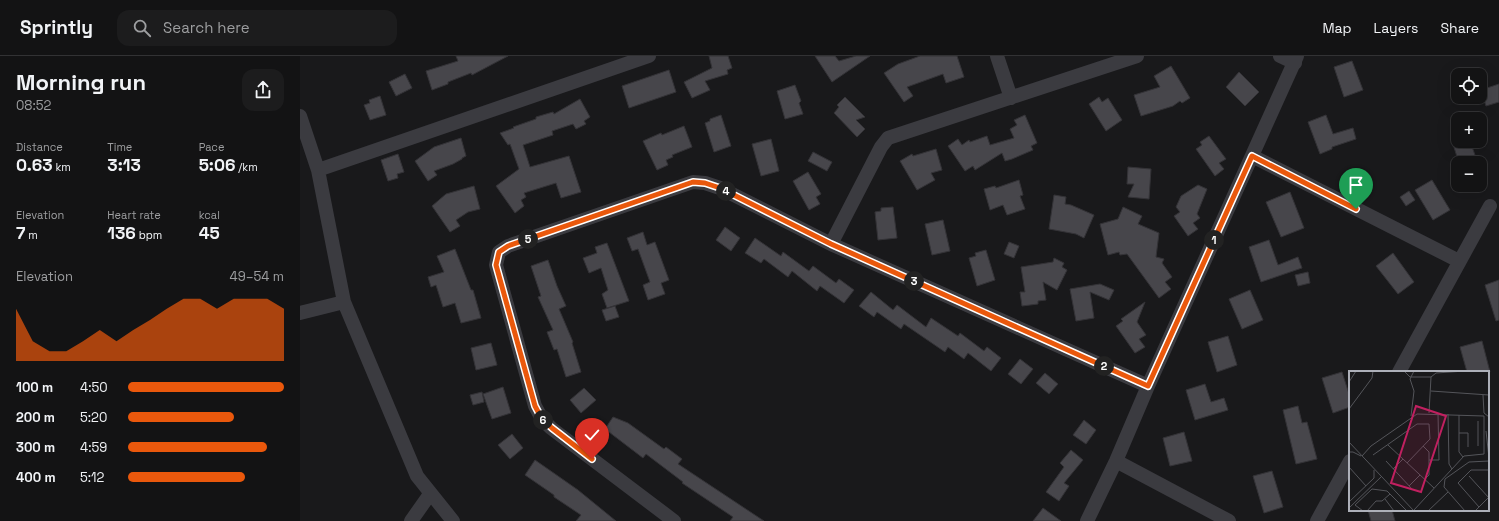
<!DOCTYPE html>
<meta charset="utf-8">
<style>
:root{--surface:#131314;--page:#1c1c1d;--text:#f1f3f6;--muted:#9d9ea0;--line:#323234;--accent:#ea580c}
body{margin:0;font-family:"Space Grotesk",sans-serif;background:var(--page);color:var(--text);height:100vh;display:flex;flex-direction:column;font-size:15px;white-space:nowrap}
*{box-sizing:border-box;margin:0}
p{font-size:13px;color:var(--muted)}
.icon{flex:none;width:22px;height:22px;fill:none;stroke:currentColor;stroke-width:2;stroke-linecap:round;stroke-linejoin:round}
.map{position:relative;flex:1;overflow:hidden}
.side{display:flex;flex-direction:column;background:var(--surface);width:300px}
.side>*{flex:none}
.tools{position:absolute;left:1151px;top:12px;display:grid;gap:8px}
.tools a{display:grid;place-items:center;width:36px;height:36px;border-radius:8px;background:var(--surface);box-shadow:0 4px 16px #0002,0 0 0 1px var(--line);font-size:20px}
.pin{position:absolute;display:grid;place-items:center;width:34px;height:34px;color:#fff;margin:-41px -17px;border-radius:50% 50% 50% 0;rotate:-45deg;box-shadow:0 0 4px #0007}
.pin .icon{rotate:45deg}
.km{position:absolute;width:20px;height:20px;margin:-10px;border-radius:50%;background:#222;color:#fff;font-size:11px;line-height:20px;text-align:center}
.round{display:grid;place-items:center;flex:none;width:42px;height:42px;border-radius:12px;background:var(--page)}
.headline{display:flex;align-items:center;justify-content:space-between;height:68px;padding:0 16px}
h1{font-size:22px;font-weight:700;line-height:30px}
.metrics{display:grid;grid-template-columns:repeat(3,1fr);gap:6px;height:68px;padding:4px 16px}
.metrics div{display:grid;align-content:center}
.metrics b{font-size:17px;font-weight:700}
.metrics small{font-size:11px;font-weight:400}
.metrics p{font-size:11px}
.chart{height:112px;padding:8px 16px}
.chart p{display:flex;justify-content:space-between}
.chart svg{width:100%;height:72px;margin-top:4px;fill:var(--accent);opacity:.7}
ul{padding:0 16px;list-style:none;font-size:13px}
li{display:grid;grid-template-columns:64px 48px 1fr;align-items:center;height:30px}
li i{height:10px;border-radius:5px;background:var(--accent)}
header{display:flex;align-items:center;gap:24px;box-sizing:border-box;height:56px;padding:0 20px;background:var(--surface);border-bottom:1px solid var(--line)}
header strong{font-size:19px}
nav{display:flex;gap:22px;margin-inline-start:auto;font-size:14px}
.search{width:280px;height:36px;background:var(--page);display:flex;align-items:center;gap:10px;box-sizing:border-box;padding:0 14px;border-radius:12px;color:var(--muted);font-size:15px}
main{display:flex;flex:1;min-height:0}
.map>svg:first-child{display:block}
.building{fill:#47464b;stroke:#343337}
.lines{fill:none;stroke-linecap:round;stroke-linejoin:round}
.street{stroke:#3b3b40;stroke-width:14}
.route-casing{stroke:#fff;stroke-width:8}
.route{stroke:#ea580c;stroke-width:5}
.inset-road{fill:none;stroke:#54555a;stroke-width:1}
.view{fill:#c12060;fill-opacity:0.15;stroke:#c12060;stroke-width:2}
.inset-edge{fill:none;stroke:#adb0b9;stroke-width:2}
</style>
<header>
<strong>Sprintly</strong>
<div class="search"><svg class="icon" aria-label="search" viewBox="0 0 24 24"><circle cx="10" cy="10" r="6"/><path d="M15 15l6 6"/></svg>Search here</div>
<nav><a>Map</a><a>Layers</a><a>Share</a></nav>
</header>
<main>
<section class="side">
<div class="headline"><div><h1>Morning run</h1><p>08:52</p></div><a class="round"><svg class="icon" aria-label="share" viewBox="0 0 24 24"><path d="M12 15V3M7 8l5-5 5 5M5 13v7h14v-7"/></svg></a></div>
<div class="metrics">
<div><p>Distance</p><b>0.63<small> km</small></b></div>
<div><p>Time</p><b>3:13</b></div>
<div><p>Pace</p><b>5:06<small> /km</small></b></div>
</div>
<div class="metrics">
<div><p>Elevation</p><b>7<small> m</small></b></div>
<div><p>Heart rate</p><b>136<small> bpm</small></b></div>
<div><p>kcal</p><b>45</b></div>
</div>
<div class="chart"><p><span>Elevation</span>49–54 m</p>
<svg viewBox="0 0 160 44" preserveAspectRatio="none"><path d="M0 44V12L10 32L20 38L30 38L40 32L50 25L60 32L70 25L80 19L90 12L100 6L110 6L120 12L130 6L140 6L150 6L160 12V44z"/></svg>
</div>
<ul>
<li><b>100 m</b>4:50<i style="width:100%"></i></li>
<li><b>200 m</b>5:20<i style="width:68%"></i></li>
<li><b>300 m</b>4:59<i style="width:89%"></i></li>
<li><b>400 m</b>5:12<i style="width:75%"></i></li>
</ul>
</section>
<div class="map">
<svg width="1199" height="465" viewBox="0 0 1199 465">
<rect width="100%" height="100%" fill="#19191b"/>
<path class="building" d="M156,0H208L172,19L171,17L148,26V28L132,34L126,15L158,5Z
M409,0H428L432,12L427,14L428,18L405,25L410,34L392,42L384,26L412,12Z
M515,0H535L539,5L556,0H570L532,26Z
M620,0H657L664,21L646,27L643,18L607,31L613,40L604,46L584,17L598,8Z
M1052,5L1063,34L1044,41L1034,11Z
M871,10L890,42L882,47L880,45L873,50L841,60L834,39L860,31L854,20Z
M369,14L376,36L329,52L322,30Z
M939,16L959,36L945,50L926,31Z
M105,18L112,32L96,40L89,26Z
M1199,28V46L1186,50L1181,34Z
M495,29L501,45L499,47L503,58L485,63L477,35Z
M80,40L86,59L70,64L64,49L70,47L69,44Z
M545,41L565,61L556,64L565,73L557,81L534,57L539,51L537,49Z
M799,41L802,46L808,42L822,64L806,75L789,48Z
M280,43L290,61L284,65L286,68L276,73L273,68L252,75L253,79L223,89L230,111L269,100L281,136L261,142L256,127L224,137L226,141L221,144L224,150L215,157L196,130L219,113L210,88L208,89L200,77L214,72L213,71L236,63V61L253,56L254,58Z
M421,59L431,90L414,96L405,67L410,65V63Z
M725,59L737,87L731,90L733,94L712,103L705,105L702,97L675,114L673,110L665,115L648,90L658,83L662,89L669,84L670,86L687,80L690,89L714,82L710,73L717,69L714,64Z
M1026,59L1033,78L1053,72L1056,83L1032,91V93L1020,98L1008,66Z
M384,70L392,91L372,99L373,101L366,104L368,109L357,114L343,85L361,77L362,79Z
M909,80L926,103L919,107L924,113L915,120L896,93L902,89L900,86Z
M161,82L166,100L162,102V103L153,108L134,115L137,119L128,125L115,105L134,91Z
M471,83L479,115L461,120L452,88Z
M1152,85H1170L1176,102L1159,107Z
M636,93L642,114L631,117L635,124L617,134L600,105L612,98L613,100Z
M513,96L532,106L527,115L508,105Z
M98,98L104,116L97,118L98,122L88,125L81,104Z
M828,111L851,113L849,143L828,141L834,128H827Z
M508,116L521,138L516,141L520,148L509,154L493,125Z
M719,124L723,139L720,140L725,153L707,159L703,149L690,154L684,133L695,130L696,132Z
M1132,124L1150,154L1133,164L1115,134Z
M898,129L907,133L897,158L900,162L893,167L898,173L888,180L874,160L880,156L876,151L881,140Z
M174,130L180,153L168,156L156,164L160,170L150,176L132,150L146,138Z
M1109,135L1115,144L1106,150L1100,141Z
M990,136L1004,172L981,181L966,146Z
M754,139L766,141L765,148L771,149L794,159L784,182L776,178L749,173Z
M593,151L597,182L578,184L575,156L581,155V152Z
M823,151L842,160L838,168L859,177L856,201L864,203L862,207L872,221L865,226L871,233L859,242L827,198L820,199L819,196L808,199L800,168L818,163Z
M643,164L650,195L632,199L625,168Z
M425,171L440,182L431,195L416,184Z
M343,176L347,189L355,186L369,224L361,227L365,238L348,244L343,229L350,226L338,193L332,195L327,182Z
M455,182L481,200L483,196L509,215L513,210L536,227L539,223L554,234L544,247L520,230L517,235L492,215L488,221L464,203L461,207L445,197Z
M969,184L978,209L998,201L1002,212L961,226L949,191Z
M709,186L719,190L714,202L704,198Z
M307,187L329,245L307,252L302,238L308,234L301,212L289,217L283,202L297,197L295,191Z
M155,193L171,234H173L181,262L161,267L155,247L143,251L136,229L131,231L128,221L144,216L137,200Z
M686,194L695,224L677,230L669,202L676,200L675,197Z
M1093,197L1114,226L1098,238L1076,210Z
M754,202L764,207L762,211L767,214L757,234L743,226L746,244L738,245V248L722,250L720,236H725L721,211L753,206Z
M248,204L257,230L266,250L259,253L273,286L272,287L281,316L266,321L257,293L254,294L247,276L253,274L238,241L241,240L231,210Z
M1008,216L1010,227L998,230L995,219Z
M1199,224V264L1196,265L1185,229Z
M800,228L814,234L809,244L790,236L794,262L776,265L770,233Z
M950,234L963,264L942,273L929,243Z
M571,236L593,254L597,249L626,271L631,262L658,280L660,277L684,295L687,291L701,302L691,315L668,297L664,303L648,291L645,296L604,268L601,273L577,256L574,261L559,250Z
M845,246L837,266L846,279L839,283L845,291L835,297L816,270L823,265L821,263Z
M315,250L319,261L306,265L302,254Z
M928,280L937,309L917,316L908,286Z
M1182,285L1190,316H1167L1160,291Z
M191,287L197,309L176,314L171,292Z
M720,303L733,313L721,328L708,318Z
M1042,316L1050,341V351L1033,357L1022,322Z
M745,317L758,328L749,338L736,327Z
M905,328L911,346L924,342L928,354L895,364L886,334Z
M203,331L211,357L192,363L183,338Z
M284,332L296,344L281,357L270,344Z
M182,336L184,346L173,349L170,339Z
M998,350L1002,367L1007,366L1017,403L996,408L983,354Z
M313,361L328,367L364,393L366,391L382,403L378,408L464,465H430L433,461L382,427L383,426L346,398L343,402L305,373Z
M784,364L796,374L786,388L773,379Z
M884,376L892,405L870,410L863,382Z
M212,378L223,392L210,403L198,389Z
M771,394L783,404L764,427L769,430L759,445L746,436L764,411L760,407Z
M235,404L278,434L316,465H276L281,459L254,441V439L225,419Z
M972,415L983,451L964,457L953,420Z
M743,452L761,465H733Z
M1068,454H1092L1095,465H1071Z"/>
<g class="lines">
<path class="street" d="M697,0L711,42
M980,0L995,7
M0,60L18,114L44,246L117,420L153,465
M952,100L1159,205
M18,114L349,0
M531,188L581,91L588,82L837,0
M0,257L44,246
M1099,316L1190,150
M816,405L929,465
M111,465L130,438
M374,465L251,372L242,363L235,350L196,209L199,196L208,190L393,126L405,127L420,132L531,188L848,330
M787,465L816,405L848,330L997,0
M1017,465L1050,405"/>
</g>
<g class="lines">
<g class="route-casing">
<path id="route" d="M292,403L252,372L242,363L235,350L196,209L199,196L208,190L393,126L405,127L420,132L531,188L848,330L952,100L1056,153"/>
</g>
<use href="#route" class="route"/>
</g>
<g transform="translate(1049 315)">
<rect width="140" height="140" fill="#19191b"/>
<path class="inset-road" d="M55,0L61,6H82L80,42M82,6L87,2L116,0M0,11L7,0M82,20L140,24M134,24L135,42L140,46M0,38L23,7L24,0M99,43L100,93L103,98M110,44V81L114,86M62,45L65,20L61,8L65,0M129,50V75M137,60L140,87M110,62H119V76M0,71L65,140M39,74L85,117M74,75L80,81V104L76,108M0,81H4L12,85M24,84L68,53H80L81,68L58,92M13,85L22,75L68,43L135,45V83L115,85L65,139M80,89H90L89,43M37,90L63,118M0,96L17,115M44,98L54,88M120,105L140,127M60,115L71,104M36,128L45,140M0,131L25,107V99M130,136L109,112L122,99H140M0,137L33,105M14,140L6,134L23,118L38,120L41,123M18,140L27,130H33L41,123L58,140M79,140L99,121M116,140L95,116L96,108L120,91L140,90M126,140L140,126"/>
<path class="view" d="M67,35L97,45L72,121L42,112Z"/>
<rect width="140" height="140" class="inset-edge"/>
</g>
</svg>
<div class="tools">
<a><svg class="icon" aria-label="locate" viewBox="0 0 24 24"><circle cx="12" cy="12" r="6"/><path d="M12 2v4M12 18v4M2 12h4M18 12h4"/></svg></a>
<a>+</a>
<a>−</a>
</div>
<div class="pin" style="left:1056px;top:153px;background:#1e9e55"><svg class="icon" aria-label="arrive" viewBox="0 0 24 24"><path d="M6 21V4h12l-3 4 3 4H6"/></svg></div>
<div class="pin" style="left:292px;top:403px;background:#d93025"><svg class="icon" aria-label="check" viewBox="0 0 24 24"><path d="M5 12l5 5 9-10"/></svg></div>
<b class="km" style="left:914px;top:184px">1</b>
<b class="km" style="left:804px;top:310px">2</b>
<b class="km" style="left:614px;top:225px">3</b>
<b class="km" style="left:426px;top:135px">4</b>
<b class="km" style="left:228px;top:183px">5</b>
<b class="km" style="left:243px;top:364px">6</b>
</div>
</main>
